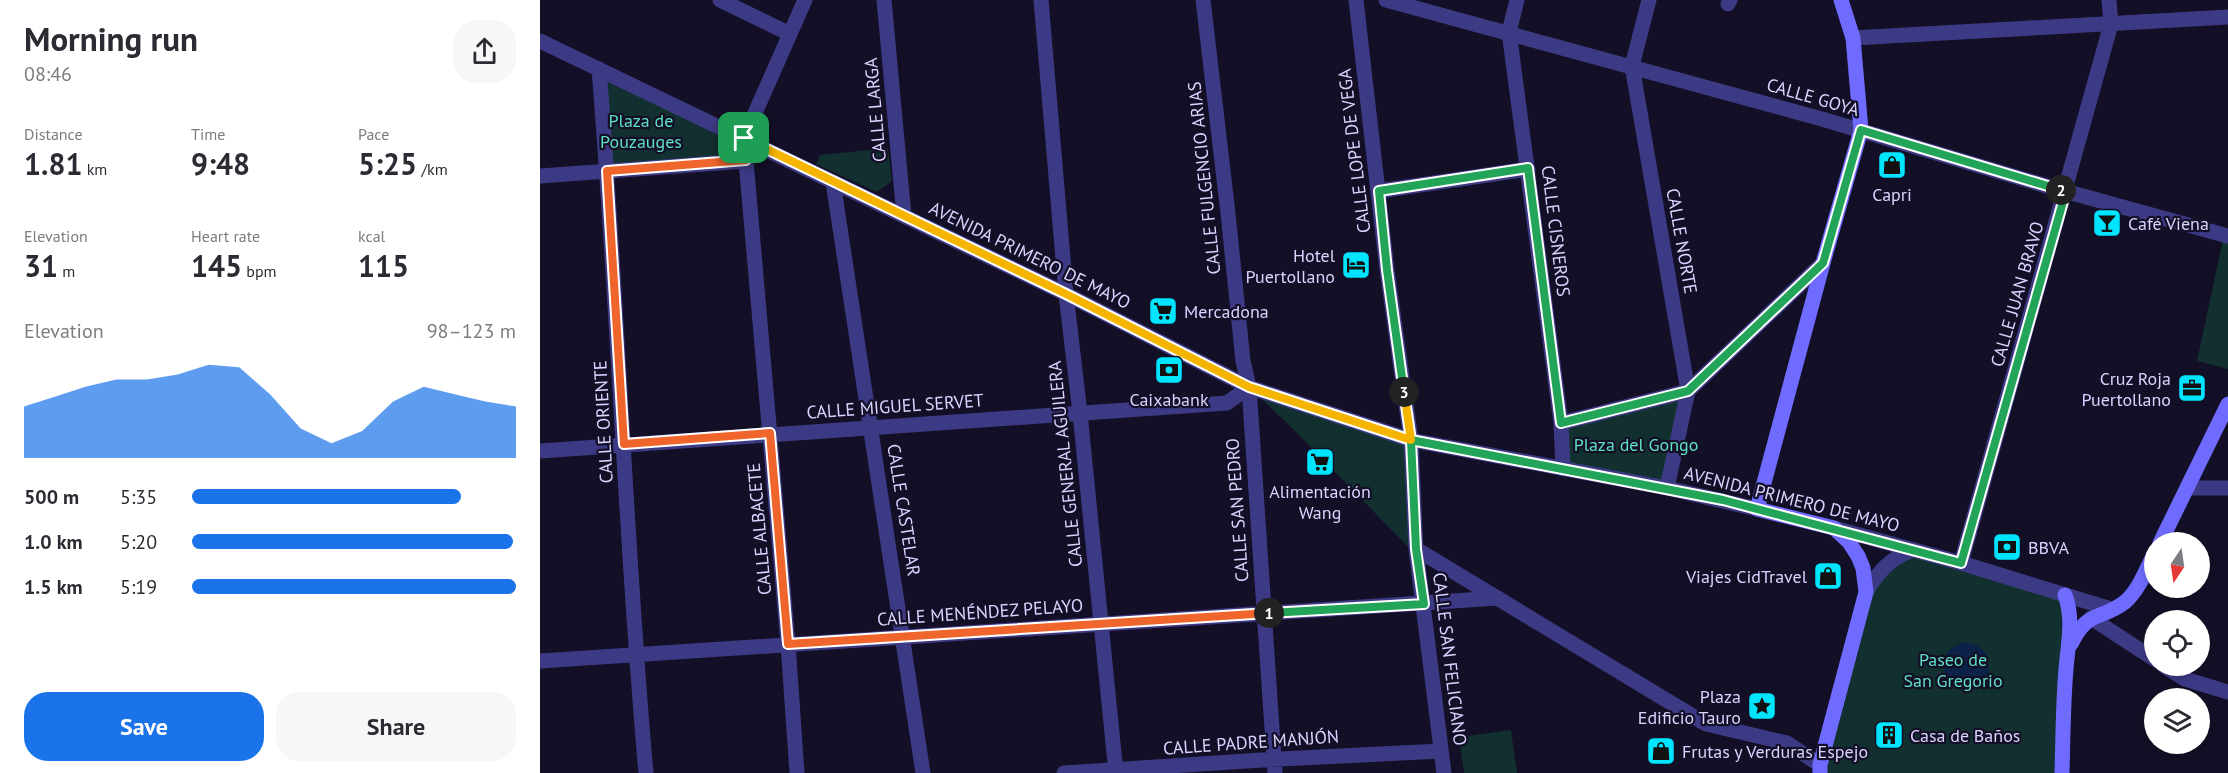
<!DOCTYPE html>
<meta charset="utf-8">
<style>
:root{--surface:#fff;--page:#f7f7f7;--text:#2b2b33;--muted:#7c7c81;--accent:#1a73e8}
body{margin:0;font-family:"PT Sans",sans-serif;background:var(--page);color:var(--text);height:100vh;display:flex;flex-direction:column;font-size:22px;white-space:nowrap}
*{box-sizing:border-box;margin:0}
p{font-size:20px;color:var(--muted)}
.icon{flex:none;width:33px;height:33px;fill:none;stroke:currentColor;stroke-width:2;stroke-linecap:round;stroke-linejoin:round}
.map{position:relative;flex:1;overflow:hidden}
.sheet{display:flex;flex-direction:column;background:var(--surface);width:540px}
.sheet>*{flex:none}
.needle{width:39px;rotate:193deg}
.controls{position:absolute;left:1604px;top:532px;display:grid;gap:12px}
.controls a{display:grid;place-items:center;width:66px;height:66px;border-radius:50%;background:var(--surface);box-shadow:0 3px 9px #0003;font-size:30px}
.pin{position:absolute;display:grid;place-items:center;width:51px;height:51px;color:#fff;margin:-26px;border-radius:12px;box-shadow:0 3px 9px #0006}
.km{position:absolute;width:30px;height:30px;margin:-15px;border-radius:50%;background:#222;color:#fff;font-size:16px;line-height:30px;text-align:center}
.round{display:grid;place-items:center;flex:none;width:63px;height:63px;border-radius:24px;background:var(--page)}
.summary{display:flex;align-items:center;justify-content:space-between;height:102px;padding:0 24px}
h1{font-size:33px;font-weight:600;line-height:45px}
.figures{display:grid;grid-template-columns:repeat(3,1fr);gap:9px;height:102px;padding:6px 24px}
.figures div{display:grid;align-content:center}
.figures b{font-size:30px;font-weight:600}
.figures small{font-size:16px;font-weight:400}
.figures p{font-size:16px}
.chart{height:168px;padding:12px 24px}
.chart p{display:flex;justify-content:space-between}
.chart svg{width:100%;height:108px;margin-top:6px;fill:var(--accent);opacity:.7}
.action{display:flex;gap:12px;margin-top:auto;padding:12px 24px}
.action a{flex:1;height:69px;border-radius:24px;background:var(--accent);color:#fff;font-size:24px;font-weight:600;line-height:69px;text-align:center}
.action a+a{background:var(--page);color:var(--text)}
ul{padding:0 24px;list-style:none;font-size:20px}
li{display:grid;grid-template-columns:96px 72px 1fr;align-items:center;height:45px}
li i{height:15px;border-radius:8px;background:var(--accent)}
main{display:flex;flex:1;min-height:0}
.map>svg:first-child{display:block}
.green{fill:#12302f}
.water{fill:#0c2248}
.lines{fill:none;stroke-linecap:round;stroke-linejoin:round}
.pedestrian{stroke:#3d3a85;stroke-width:15}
.minor{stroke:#3d3a85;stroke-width:15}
.tertiary{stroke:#3d3a85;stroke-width:15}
.secondary{stroke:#6f6bff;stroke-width:15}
.split-1-casing{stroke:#fff;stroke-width:12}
.split-2-casing{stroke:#fff;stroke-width:12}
.split-3-casing{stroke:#fff;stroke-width:12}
.split-4-casing{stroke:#fff;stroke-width:12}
.split-1{stroke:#f0652b;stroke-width:8}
.split-2{stroke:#22a559;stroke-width:8}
.split-3{stroke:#22a559;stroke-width:8}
.split-4{stroke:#f5b400;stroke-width:8}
.labels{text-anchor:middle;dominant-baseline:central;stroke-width:4.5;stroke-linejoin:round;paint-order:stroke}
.street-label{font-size:18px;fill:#d9d4ff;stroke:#130f26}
.park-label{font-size:18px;fill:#5fe0c0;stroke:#130f26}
.poi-label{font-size:18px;fill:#d9d4ff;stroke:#130f26;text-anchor:start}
</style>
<main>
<section class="sheet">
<div class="summary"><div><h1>Morning run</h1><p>08:46</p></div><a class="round"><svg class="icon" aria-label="share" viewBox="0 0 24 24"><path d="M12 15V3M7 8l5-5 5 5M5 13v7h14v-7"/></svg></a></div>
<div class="figures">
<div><p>Distance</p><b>1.81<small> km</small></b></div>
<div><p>Time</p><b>9:48</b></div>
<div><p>Pace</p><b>5:25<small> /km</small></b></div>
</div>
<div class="figures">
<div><p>Elevation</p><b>31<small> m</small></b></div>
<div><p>Heart rate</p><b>145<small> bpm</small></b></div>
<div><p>kcal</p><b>115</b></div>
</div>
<div class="chart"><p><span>Elevation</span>98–123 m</p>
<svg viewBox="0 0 160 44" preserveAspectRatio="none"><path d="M0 44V23L10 19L20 15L30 12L40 12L50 10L60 6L70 7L80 18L90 32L100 38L110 33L120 21L130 15L140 18L150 21L160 23V44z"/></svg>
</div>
<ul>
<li><b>500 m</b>5:35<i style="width:83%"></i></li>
<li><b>1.0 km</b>5:20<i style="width:99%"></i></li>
<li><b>1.5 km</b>5:19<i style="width:100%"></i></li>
</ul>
<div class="action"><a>Save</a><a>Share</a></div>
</section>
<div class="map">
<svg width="1688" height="773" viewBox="0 0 1688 773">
<rect width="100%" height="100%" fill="#130f26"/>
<path class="green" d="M59,69L204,138L206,161L67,171Z
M348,148L352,181L337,192L276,164L280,155Z
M1684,235L1688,236V369L1657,361Z
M709,387L871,440L877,556L752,428Z
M1148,391L1127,488L1023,469L1021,423Z
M1361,554L1525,596L1522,773H1280L1326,592Z
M971,730L977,773H924L919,737Z"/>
<path class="water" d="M1403 666a23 23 0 1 1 46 0a23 23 0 1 1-46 0Z"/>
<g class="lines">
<path class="pedestrian" d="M839,191L988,169
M1021,423L1148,391L1283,263
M1551,618L1614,659
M1624,666L1645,679L1688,692"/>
<path class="minor" d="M180,0L250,34
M344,0L364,216
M501,0L526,294L540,413L576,773
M663,0L688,213L703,361L709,387L735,773
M816,0L847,270L871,440L876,549L904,773
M846,0L1282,119L1510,187L1688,236
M977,0L969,32L1021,423L1023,469
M1109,0L1092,66L1148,391L1127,488
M1188,4L1190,0
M1313,38L1688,17
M59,69C78,304 85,539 106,773
M0,176L206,161
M293,182L383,773
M0,451L687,403L709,387
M1648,488H1688
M876,549L1166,724L1247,743L1280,765
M1421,563L1571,24L1569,0
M1326,592C1339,571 1350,558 1373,550
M0,661L958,598
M257,773L248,644L204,138L265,0
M524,773L722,760L901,751"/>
<path class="tertiary" d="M0,41L526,294L709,387L871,440L1127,488L1217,509
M1294,528L1421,563L1571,609"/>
<path class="secondary" d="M1620,543L1688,404
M1531,644C1548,609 1560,621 1585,602C1599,590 1606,570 1614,554
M1280,773V765L1326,592L1323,568L1318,556L1309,542L1294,528L1217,509L1283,263L1321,130L1313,38L1301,0
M1522,773C1523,738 1523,704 1526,669C1528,644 1534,619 1525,595"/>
</g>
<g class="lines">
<g class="split-1-casing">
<path id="split-1" d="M204,138L206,160L67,171L84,444L230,433L248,644L729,613"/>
</g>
<g class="split-2-casing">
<path id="split-2" d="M729,613L884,604L876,549L871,440L1183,500L1421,563L1526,191L1521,190"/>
</g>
<g class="split-3-casing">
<path id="split-3" d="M864,392L847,270L839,191L988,168L1021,423L1148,391L1283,263L1321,130L1521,190"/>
</g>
<g class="split-4-casing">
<path id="split-4" d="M204,138L526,294L709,387L871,440L864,392"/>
</g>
<use href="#split-1" class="split-1"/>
<use href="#split-2" class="split-2"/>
<use href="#split-3" class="split-3"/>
<use href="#split-4" class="split-4"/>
</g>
<defs>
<g id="shop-square" transform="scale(1.5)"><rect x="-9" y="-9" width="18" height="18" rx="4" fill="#00e5ff" stroke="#130f26"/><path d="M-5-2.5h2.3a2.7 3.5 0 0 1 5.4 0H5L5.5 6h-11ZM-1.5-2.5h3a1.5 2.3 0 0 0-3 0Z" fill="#111"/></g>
<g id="bar-square" transform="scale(1.5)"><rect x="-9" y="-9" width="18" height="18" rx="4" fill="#00e5ff" stroke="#130f26"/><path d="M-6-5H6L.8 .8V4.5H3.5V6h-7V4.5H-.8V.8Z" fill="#111"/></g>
<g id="hotel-square" transform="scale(1.5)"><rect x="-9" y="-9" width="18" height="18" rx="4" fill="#00e5ff" stroke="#130f26"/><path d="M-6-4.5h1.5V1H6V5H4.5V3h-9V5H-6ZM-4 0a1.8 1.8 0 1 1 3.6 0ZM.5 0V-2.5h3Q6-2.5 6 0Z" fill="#111"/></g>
<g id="supermarket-square" transform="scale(1.5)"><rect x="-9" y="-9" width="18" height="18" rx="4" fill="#00e5ff" stroke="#130f26"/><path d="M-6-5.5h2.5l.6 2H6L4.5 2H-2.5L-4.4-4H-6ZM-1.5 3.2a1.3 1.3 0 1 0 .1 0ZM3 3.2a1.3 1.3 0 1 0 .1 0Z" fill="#111"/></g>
<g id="bank-square" transform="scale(1.5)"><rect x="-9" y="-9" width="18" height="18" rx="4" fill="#00e5ff" stroke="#130f26"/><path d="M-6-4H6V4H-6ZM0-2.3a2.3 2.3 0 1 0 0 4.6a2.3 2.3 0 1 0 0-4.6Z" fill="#111"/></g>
<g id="office-square" transform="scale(1.5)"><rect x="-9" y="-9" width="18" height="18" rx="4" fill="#00e5ff" stroke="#130f26"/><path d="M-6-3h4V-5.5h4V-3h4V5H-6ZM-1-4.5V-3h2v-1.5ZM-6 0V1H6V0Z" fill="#111"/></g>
<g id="sight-square" transform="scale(1.5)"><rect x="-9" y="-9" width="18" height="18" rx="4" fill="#00e5ff" stroke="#130f26"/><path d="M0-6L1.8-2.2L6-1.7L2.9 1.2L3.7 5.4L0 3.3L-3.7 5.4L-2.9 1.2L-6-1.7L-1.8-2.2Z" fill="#111"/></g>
<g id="building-square" transform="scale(1.5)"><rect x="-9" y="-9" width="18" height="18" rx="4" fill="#00e5ff" stroke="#130f26"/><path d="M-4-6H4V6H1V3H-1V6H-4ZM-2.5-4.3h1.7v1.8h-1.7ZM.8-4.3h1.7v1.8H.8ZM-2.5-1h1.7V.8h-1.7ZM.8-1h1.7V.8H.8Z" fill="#111"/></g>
</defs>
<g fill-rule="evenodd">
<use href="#shop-square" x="1352" y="165"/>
<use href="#bar-square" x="1567" y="223"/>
<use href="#hotel-square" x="816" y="265"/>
<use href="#supermarket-square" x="623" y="311"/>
<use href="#bank-square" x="629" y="370"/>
<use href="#office-square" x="1652" y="388"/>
<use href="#supermarket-square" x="780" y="462"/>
<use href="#bank-square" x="1467" y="547"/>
<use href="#shop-square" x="1288" y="576"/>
<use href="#sight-square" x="1222" y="706"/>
<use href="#building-square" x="1349" y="735"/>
<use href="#shop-square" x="1121" y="751"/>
</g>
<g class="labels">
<g class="street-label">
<text transform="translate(1273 97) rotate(16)">CALLE GOYA</text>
<text transform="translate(335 110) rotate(-95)">CALLE LARGA</text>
<text transform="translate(814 151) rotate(-97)">CALLE LOPE DE VEGA</text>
<text transform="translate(664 178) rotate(-96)">CALLE FULGENCIO ARIAS</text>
<text transform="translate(1016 231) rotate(83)">CALLE CISNEROS</text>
<text transform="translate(1142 241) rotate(80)">CALLE NORTE</text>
<text transform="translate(490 255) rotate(26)">AVENIDA PRIMERO DE MAYO</text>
<text transform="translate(1477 294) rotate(-74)">CALLE JUAN BRAVO</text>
<text transform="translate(355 406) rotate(-4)">CALLE MIGUEL SERVET</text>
<text transform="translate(63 422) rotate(-93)">CALLE ORIENTE</text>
<text transform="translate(525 464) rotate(-96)">CALLE GENERAL AGUILERA</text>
<text transform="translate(1252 499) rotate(14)">AVENIDA PRIMERO DE MAYO</text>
<text transform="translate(364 510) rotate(81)">CALLE CASTELAR</text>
<text transform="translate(697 510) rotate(-94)">CALLE SAN PEDRO</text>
<text transform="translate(219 529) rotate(-95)">CALLE ALBACETE</text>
<text transform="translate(440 612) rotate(-4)">CALLE MENÉNDEZ PELAYO</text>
<text transform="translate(910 659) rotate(83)">CALLE SAN FELICIANO</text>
<text transform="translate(711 742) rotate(-4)">CALLE PADRE MANJÓN</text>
</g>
<g class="park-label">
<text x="101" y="120">Plaza de<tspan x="101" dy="21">Pouzauges</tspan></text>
<text x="1096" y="444">Plaza del Gongo</text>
<text x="1413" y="659">Paseo de<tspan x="1413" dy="21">San Gregorio</tspan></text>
</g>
<g class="poi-label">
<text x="1352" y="194" text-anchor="middle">Capri</text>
<text x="1588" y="223">Café Viena</text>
<text x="795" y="255" text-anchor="end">Hotel<tspan x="795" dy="21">Puertollano</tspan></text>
<text x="644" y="311">Mercadona</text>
<text x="1631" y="378" text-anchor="end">Cruz Roja<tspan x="1631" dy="21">Puertollano</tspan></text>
<text x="629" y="399" text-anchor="middle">Caixabank</text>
<text x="780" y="491" text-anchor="middle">Alimentación<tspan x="780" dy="21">Wang</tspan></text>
<text x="1488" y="547">BBVA</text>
<text x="1267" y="576" text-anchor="end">Viajes CidTravel</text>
<text x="1201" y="696" text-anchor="end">Plaza<tspan x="1201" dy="21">Edificio Tauro</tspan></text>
<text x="1370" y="735">Casa de Baños</text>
<text x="1142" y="751">Frutas y Verduras Espejo</text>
</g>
</g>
</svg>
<div class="controls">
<a><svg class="needle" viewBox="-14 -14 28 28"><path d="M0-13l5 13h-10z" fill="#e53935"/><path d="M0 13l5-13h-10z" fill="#7c7c81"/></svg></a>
<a><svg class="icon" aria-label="locate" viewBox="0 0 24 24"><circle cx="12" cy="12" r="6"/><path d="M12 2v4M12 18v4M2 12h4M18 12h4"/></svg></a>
<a><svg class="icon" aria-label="layers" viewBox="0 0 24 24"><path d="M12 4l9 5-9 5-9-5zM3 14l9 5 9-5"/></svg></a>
</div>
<div class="pin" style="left:204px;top:138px;background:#1e9e55"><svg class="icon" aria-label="arrive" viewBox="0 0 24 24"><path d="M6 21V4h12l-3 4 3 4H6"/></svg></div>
<b class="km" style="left:729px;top:613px">1</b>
<b class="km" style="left:1521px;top:190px">2</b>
<b class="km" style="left:864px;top:392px">3</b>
</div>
</main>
